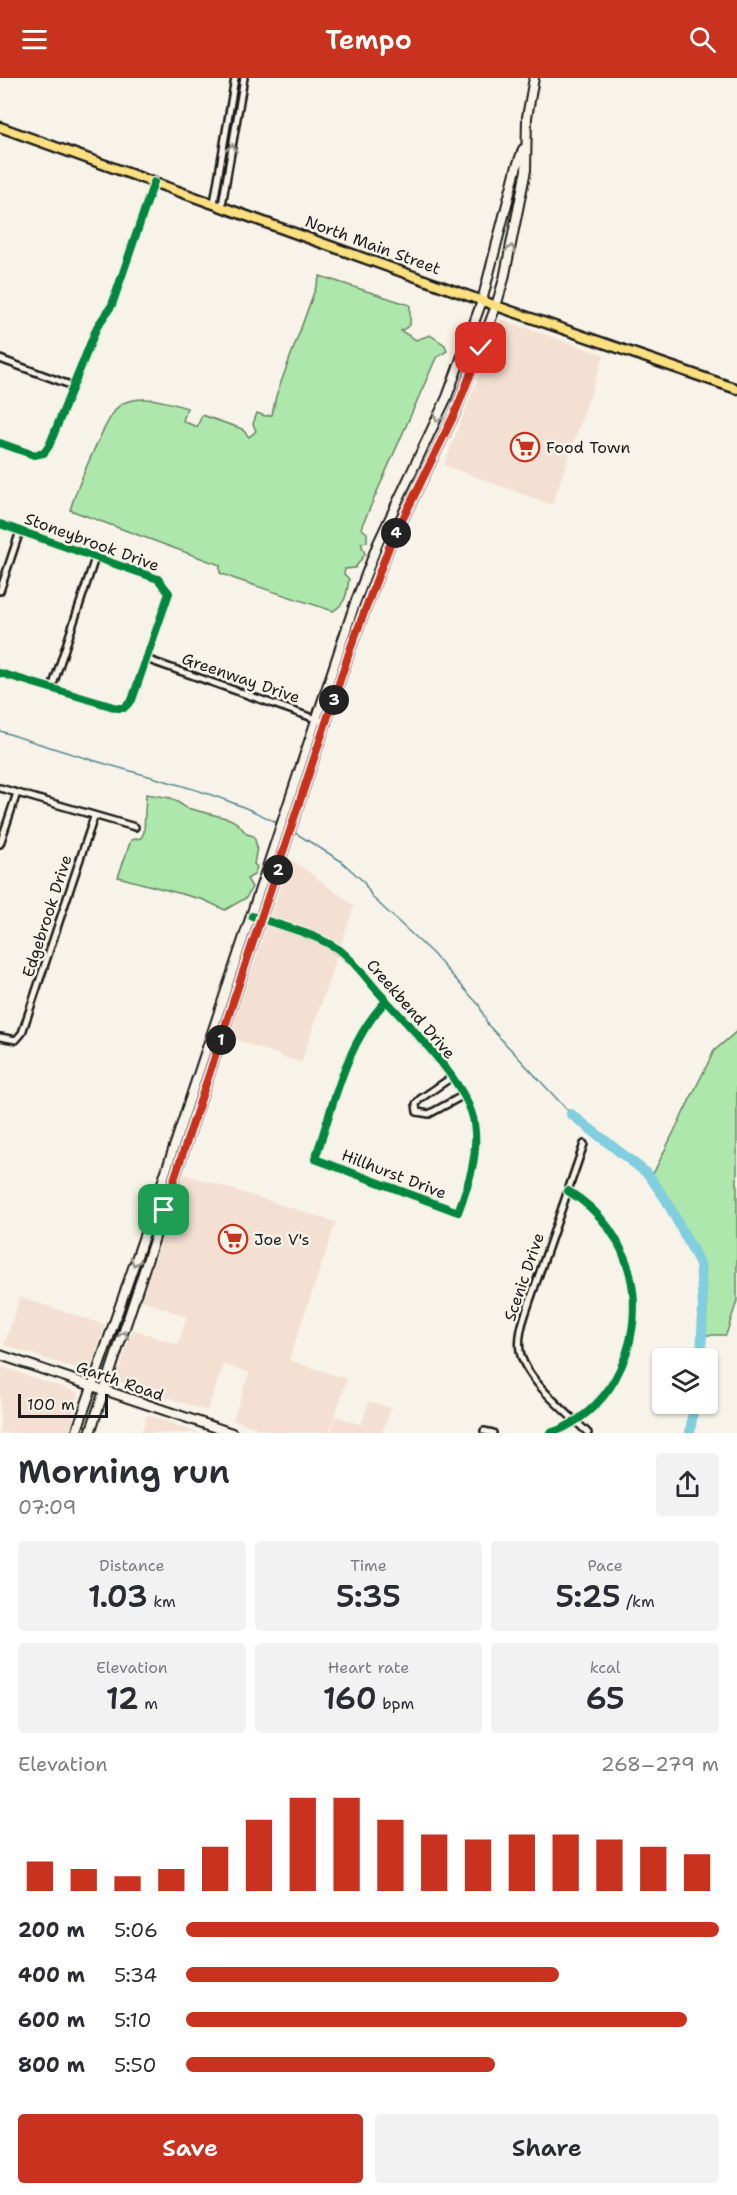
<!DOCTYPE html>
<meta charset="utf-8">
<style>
:root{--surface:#fff;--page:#f2f2f3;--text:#2b2b33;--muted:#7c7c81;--accent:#c8321e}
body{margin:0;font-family:"Shantell Sans",sans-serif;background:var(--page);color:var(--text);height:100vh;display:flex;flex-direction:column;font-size:22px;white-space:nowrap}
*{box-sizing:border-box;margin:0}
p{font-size:20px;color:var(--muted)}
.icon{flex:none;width:33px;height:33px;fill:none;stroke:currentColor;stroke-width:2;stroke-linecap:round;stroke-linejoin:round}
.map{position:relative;height:1355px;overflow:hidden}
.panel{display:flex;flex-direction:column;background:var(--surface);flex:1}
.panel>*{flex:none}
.fabs{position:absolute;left:652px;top:1270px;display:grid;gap:12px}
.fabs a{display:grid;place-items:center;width:66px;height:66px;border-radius:6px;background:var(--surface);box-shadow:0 2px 4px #0004;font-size:30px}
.scale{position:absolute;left:18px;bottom:15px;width:90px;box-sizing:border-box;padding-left:6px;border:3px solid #1c1c1c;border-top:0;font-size:16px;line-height:21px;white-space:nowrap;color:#1c1c1c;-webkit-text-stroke:4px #f7f3e8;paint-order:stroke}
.pin{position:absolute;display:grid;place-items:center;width:51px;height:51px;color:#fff;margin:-26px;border-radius:12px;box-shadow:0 3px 9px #0006}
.km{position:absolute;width:30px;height:30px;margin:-15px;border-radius:50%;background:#222;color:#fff;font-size:16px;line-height:30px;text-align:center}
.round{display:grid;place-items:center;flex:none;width:63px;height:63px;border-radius:6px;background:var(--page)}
.summary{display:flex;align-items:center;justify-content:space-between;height:102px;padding:0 18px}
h1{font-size:33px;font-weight:600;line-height:45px}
.stats{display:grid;grid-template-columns:repeat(3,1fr);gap:9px;height:102px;padding:6px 18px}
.stats div{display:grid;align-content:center;border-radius:6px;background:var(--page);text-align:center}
.stats b{font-size:30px;font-weight:600}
.stats small{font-size:16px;font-weight:400}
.stats p{font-size:16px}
.chart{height:168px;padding:12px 18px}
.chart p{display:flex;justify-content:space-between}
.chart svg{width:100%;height:108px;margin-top:6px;stroke:var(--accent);stroke-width:6}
.primary-button{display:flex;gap:12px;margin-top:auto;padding:12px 18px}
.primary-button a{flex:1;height:69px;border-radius:6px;background:var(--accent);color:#fff;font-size:24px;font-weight:600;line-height:69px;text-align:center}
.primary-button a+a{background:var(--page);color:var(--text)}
ul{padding:0 18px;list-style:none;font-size:20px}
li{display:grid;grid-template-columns:96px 72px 1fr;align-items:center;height:45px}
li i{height:15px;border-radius:8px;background:var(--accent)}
header{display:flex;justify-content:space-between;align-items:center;height:78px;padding:0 18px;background:var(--accent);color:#fff;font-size:27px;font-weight:600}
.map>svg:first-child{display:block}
.built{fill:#f3e0d2}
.green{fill:#aee7ab;stroke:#658264;stroke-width:1.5}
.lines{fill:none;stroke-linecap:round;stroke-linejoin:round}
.stream{stroke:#588790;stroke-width:1.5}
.river{stroke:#80cede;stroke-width:10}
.street-casing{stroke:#1c1c1c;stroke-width:10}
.secondary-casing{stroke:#1c1c1c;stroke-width:12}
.primary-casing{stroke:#1c1c1c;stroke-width:13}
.street{stroke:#f7f3e8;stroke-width:5}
.secondary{stroke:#f7f3e8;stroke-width:8}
.primary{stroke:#fbe080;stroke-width:8}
.cycleway-casing{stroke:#f7f3e8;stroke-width:11}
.cycleway{stroke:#00873e;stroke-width:8}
.oneway{stroke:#94928c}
.route-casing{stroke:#fff;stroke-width:12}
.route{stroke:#c8321e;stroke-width:8}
.labels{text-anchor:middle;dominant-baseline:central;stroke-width:5;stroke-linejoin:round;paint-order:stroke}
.street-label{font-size:16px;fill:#1c1c1c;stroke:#f7f3e8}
.poi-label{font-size:16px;fill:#1c1c1c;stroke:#f7f3e8;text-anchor:start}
</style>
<header><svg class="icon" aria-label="menu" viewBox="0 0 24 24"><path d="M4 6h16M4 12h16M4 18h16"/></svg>Tempo<svg class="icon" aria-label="search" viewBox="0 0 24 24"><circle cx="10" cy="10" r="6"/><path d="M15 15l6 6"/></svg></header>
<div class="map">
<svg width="737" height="1355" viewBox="0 0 737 1355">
<rect width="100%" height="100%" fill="#f7f3e8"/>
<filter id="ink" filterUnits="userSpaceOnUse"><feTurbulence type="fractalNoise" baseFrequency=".0167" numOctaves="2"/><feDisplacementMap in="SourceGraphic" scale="12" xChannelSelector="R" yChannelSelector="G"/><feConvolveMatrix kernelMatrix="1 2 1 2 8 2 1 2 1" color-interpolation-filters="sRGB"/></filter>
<g filter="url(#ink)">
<path class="built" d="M501,241L604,277L552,427L444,387Z
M290,780L354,828L301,985L229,959Z
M184,1096L336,1144L289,1282L347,1301L329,1355H274L233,1342L249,1295L224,1286L207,1333L116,1302L133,1251L178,1267L187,1239L141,1222Z
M20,1219L105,1247L89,1295L4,1267Z
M0,1288L79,1315L70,1355H0Z
M369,1323L391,1330L382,1355H330L336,1338L361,1347Z
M147,1337L198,1355H141Z"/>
<path class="green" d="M320,198L410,227V247L401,253L416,262L430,257L445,267L447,273L436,280L361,450L367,455V464L361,465L365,476L355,490L345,491L344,496L349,501C347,515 346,526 333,533L235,501L220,495V487L70,432C76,413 108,331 123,325C145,316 167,324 187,330L183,343L197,349L202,337L242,351L249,359L256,353L253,346L257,335L265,338L272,337L276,318Z
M146,716L171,720L187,730L230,741L237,745L247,756L254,758L257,769L254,786L257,789L254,797L247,801L252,809L246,820L225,832L204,822L118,799L131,762L141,760L144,754Z
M737,953V1223L726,1257H706L705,1191L653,1096L714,973Z"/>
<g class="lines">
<path class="stream" d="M0,653C42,667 84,680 127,692C179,707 229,719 277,745
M292,753L341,783L363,803L373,820L432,875L479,927L488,947L571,1036"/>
<path class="river" d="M571,1036L648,1096L666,1122L700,1186L703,1228L701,1281
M690,1355L694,1326"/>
<g class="street-casing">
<path id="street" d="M214,125L235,0
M222,127L244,0
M0,281L73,308
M0,365L34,377L44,375L49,368L97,249L112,227L154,104
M0,446L158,501L169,515L132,622L124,630H117L0,595
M0,513L20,453
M146,581L327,645
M52,610L95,480
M0,710L135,749
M0,766L17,715
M259,840C286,850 316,856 340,873C355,884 368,902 380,916C407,947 469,1006 474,1045C479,1077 469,1105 458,1134L315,1081C334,1026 345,966 386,923
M0,959L16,962L22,955L94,739
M452,999L420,1021L416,1026L417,1034L429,1036L464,1017
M584,1066L525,1237C521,1249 518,1261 520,1273C524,1301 569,1336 588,1355
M484,1353L493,1355
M550,1355C577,1347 602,1325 615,1301C652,1235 634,1152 568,1113"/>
</g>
<g class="secondary-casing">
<path id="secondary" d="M0,1277L232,1355
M76,1355L154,1129L354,528L378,465L447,319L482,223L516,91L523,71
M90,1355L351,569L389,469L455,335L496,228L504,201L526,92L527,39L534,0"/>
</g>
<g class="primary-casing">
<path id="primary" d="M0,49L505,231L737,311"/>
</g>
<use href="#street" class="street"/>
<use href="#secondary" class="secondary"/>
<use href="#primary" class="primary"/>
<g class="cycleway-casing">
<path id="cycleway" d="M0,365L34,377L44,375L49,368L97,249L112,227L154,104
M0,446L158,501L169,515L132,622L124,630H117L0,595
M252,838C281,848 315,855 341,873C356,885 368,903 381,917C408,947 469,1006 474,1045C479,1077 469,1105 458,1134L315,1081C334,1026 345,966 386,923
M550,1355C577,1347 602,1325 615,1301C652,1235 634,1152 568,1113"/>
</g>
<use href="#cycleway" class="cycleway"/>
</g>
<defs><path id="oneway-chevron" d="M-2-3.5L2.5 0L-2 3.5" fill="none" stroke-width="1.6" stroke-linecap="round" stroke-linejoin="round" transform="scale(1.5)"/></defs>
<g class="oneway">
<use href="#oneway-chevron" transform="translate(232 70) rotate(-80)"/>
<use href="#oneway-chevron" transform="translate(511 171) rotate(-78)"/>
<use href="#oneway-chevron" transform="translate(438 340) rotate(113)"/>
<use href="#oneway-chevron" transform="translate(135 1184) rotate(109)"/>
<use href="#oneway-chevron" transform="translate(124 1257) rotate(-72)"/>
</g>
</g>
<g class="lines" filter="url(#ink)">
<g class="route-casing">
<path id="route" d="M164,1132L351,569L389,469L455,335L481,270"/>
</g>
<use href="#route" class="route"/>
</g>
<defs>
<g id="supermarket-ring" transform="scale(1.5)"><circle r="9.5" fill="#f7f3e8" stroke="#c8321e" stroke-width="1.5"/><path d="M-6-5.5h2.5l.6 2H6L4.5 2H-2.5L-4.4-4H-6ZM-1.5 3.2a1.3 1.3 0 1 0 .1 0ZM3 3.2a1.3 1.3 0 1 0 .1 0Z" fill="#c8321e"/></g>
</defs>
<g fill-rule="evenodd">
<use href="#supermarket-ring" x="525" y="369"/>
<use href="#supermarket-ring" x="233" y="1161"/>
</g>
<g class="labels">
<g class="street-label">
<text transform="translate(373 167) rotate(20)">North Main Street</text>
<text transform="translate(92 464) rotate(20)">Stoneybrook Drive</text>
<text transform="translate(241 600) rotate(19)">Greenway Drive</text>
<text transform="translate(47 838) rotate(-72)">Edgebrook Drive</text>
<text transform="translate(411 931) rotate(49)">Creekbend Drive</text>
<text transform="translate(394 1096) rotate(21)">Hillhurst Drive</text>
<text transform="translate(524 1199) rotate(-71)">Scenic Drive</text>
<text transform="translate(120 1303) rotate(19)">Garth Road</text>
</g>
<g class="poi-label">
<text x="546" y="369">Food Town</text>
<text x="254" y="1161">Joe V's</text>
</g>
</g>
</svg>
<div class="fabs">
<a><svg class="icon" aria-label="layers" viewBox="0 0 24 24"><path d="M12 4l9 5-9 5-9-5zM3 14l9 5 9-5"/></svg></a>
</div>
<div class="scale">100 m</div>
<div class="pin" style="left:164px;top:1132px;background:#1e9e55"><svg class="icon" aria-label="arrive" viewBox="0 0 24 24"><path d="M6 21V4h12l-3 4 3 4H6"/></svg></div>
<div class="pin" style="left:481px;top:270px;background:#d93025"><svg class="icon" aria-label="check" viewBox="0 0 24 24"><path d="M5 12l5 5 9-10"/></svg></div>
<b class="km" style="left:221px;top:962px">1</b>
<b class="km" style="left:278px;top:792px">2</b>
<b class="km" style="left:334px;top:622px">3</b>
<b class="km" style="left:396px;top:455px">4</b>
</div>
<section class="panel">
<div class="summary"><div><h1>Morning run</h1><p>07:09</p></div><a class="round"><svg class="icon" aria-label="share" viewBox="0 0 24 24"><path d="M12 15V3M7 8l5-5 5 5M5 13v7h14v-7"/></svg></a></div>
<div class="stats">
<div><p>Distance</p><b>1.03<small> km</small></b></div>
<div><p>Time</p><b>5:35</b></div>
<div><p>Pace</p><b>5:25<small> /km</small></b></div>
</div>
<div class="stats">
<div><p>Elevation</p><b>12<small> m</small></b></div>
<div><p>Heart rate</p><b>160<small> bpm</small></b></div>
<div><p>kcal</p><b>65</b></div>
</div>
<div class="chart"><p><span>Elevation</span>268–279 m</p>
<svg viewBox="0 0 160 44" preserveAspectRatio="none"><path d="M5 44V32M15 44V35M25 44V38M35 44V35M45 44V26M55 44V15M65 44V6M75 44V6M85 44V15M95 44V21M105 44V23M115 44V21M125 44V21M135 44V23M145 44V26M155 44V29"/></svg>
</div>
<ul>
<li><b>200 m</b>5:06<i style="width:100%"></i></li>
<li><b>400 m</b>5:34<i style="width:70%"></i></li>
<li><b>600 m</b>5:10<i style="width:94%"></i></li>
<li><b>800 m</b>5:50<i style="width:58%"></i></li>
</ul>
<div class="primary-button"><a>Save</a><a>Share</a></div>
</section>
